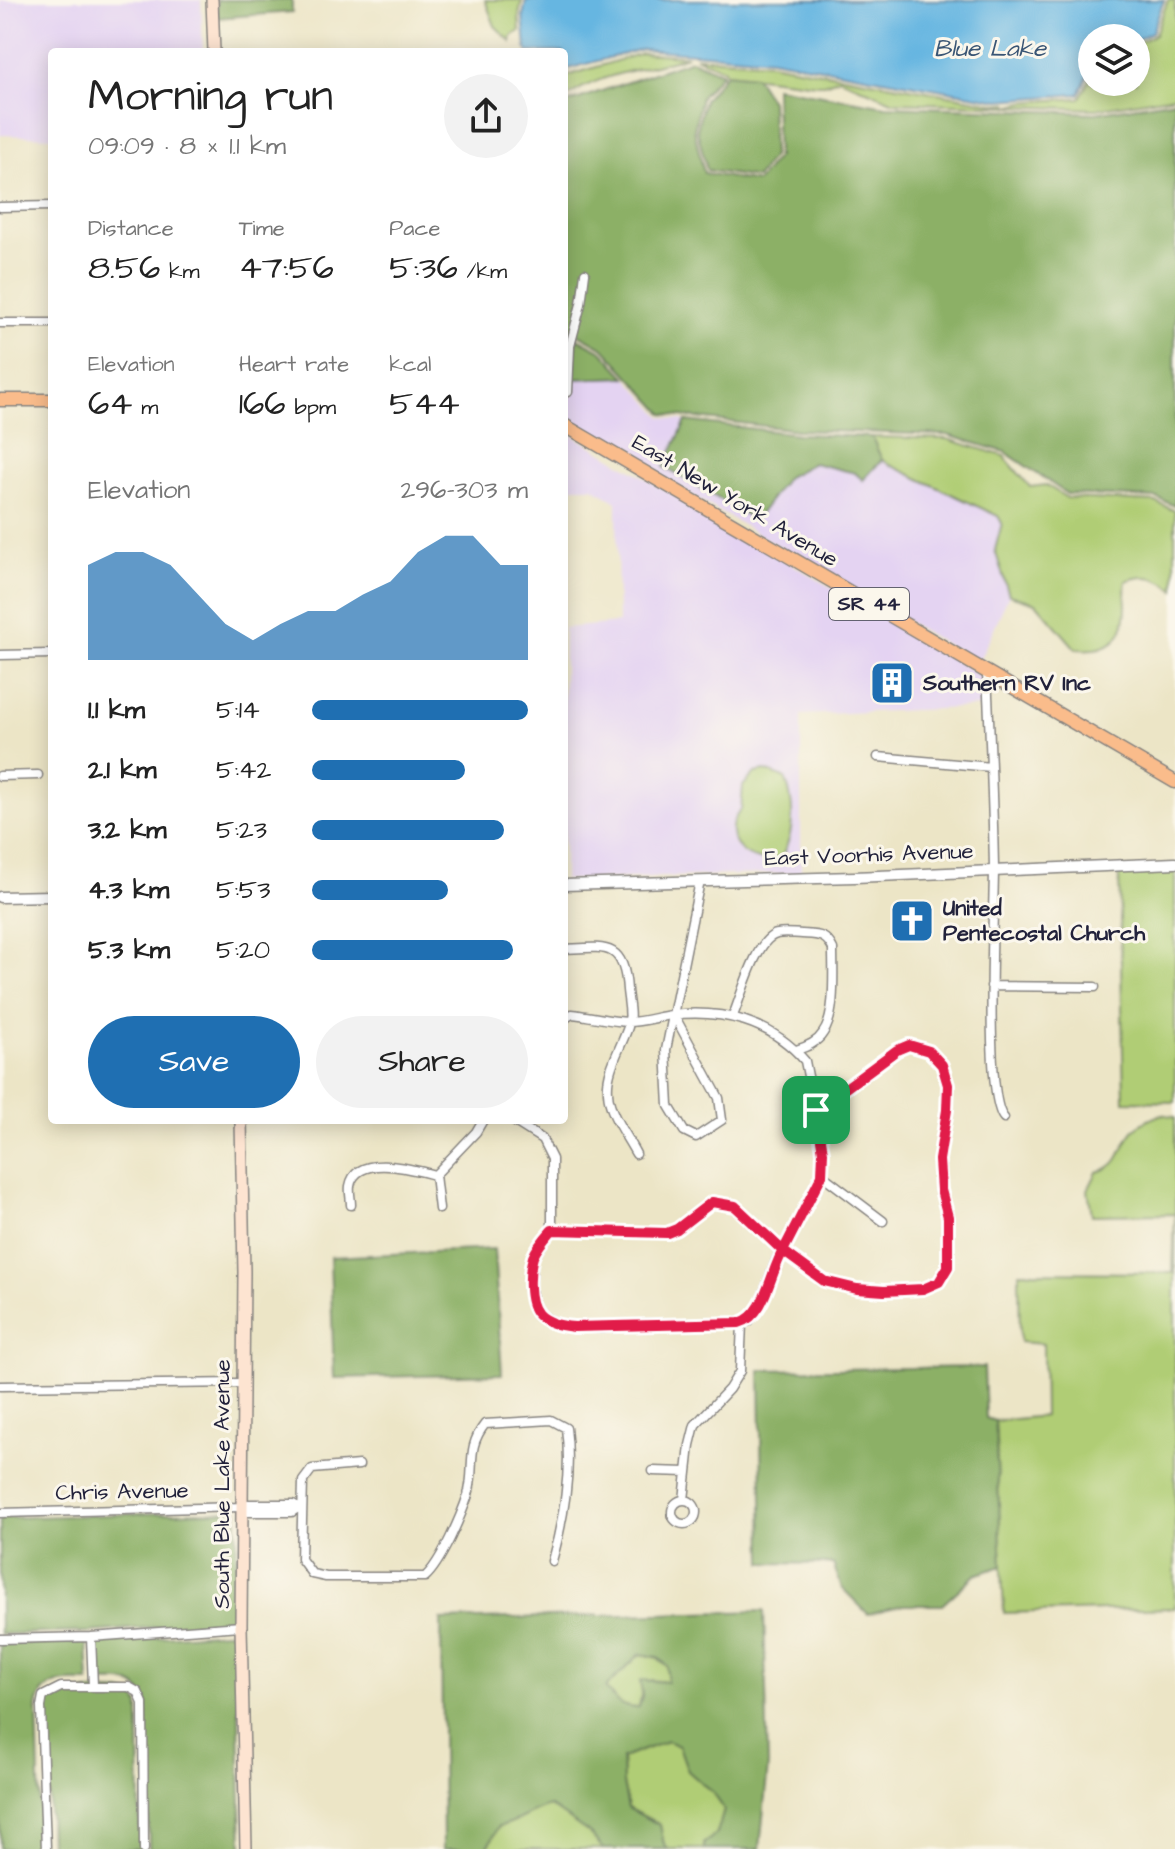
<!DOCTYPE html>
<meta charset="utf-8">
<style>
:root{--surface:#fff;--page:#f2f2f2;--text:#222;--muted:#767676;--accent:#1f6fb2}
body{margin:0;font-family:"Architects Daughter",sans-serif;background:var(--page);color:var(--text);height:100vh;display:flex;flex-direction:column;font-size:30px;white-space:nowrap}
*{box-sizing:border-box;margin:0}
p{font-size:26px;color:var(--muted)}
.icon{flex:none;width:44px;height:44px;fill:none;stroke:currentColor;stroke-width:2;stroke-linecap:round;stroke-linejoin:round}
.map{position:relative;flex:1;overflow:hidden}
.details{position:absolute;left:48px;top:48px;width:520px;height:1076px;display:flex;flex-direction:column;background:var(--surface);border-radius:8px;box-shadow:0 4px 20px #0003}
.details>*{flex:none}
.tools{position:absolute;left:1078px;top:24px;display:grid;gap:16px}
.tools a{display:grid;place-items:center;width:72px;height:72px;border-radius:50%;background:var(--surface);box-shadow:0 4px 20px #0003;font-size:40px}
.pin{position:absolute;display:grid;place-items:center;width:68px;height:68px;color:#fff;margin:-34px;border-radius:16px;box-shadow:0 4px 12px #0006}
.round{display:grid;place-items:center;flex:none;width:84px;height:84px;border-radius:42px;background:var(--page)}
.head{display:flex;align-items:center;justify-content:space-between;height:136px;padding:0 40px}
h1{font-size:44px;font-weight:600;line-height:60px}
.metrics{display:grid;grid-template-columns:repeat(3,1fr);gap:12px;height:136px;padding:8px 40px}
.metrics div{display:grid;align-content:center}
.metrics b{font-size:34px;font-weight:600}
.metrics small{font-size:22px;font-weight:400}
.metrics p{font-size:22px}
.chart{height:224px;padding:16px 40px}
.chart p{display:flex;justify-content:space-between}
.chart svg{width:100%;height:144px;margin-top:8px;fill:var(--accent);opacity:.7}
.primary-button{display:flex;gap:16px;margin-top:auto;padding:16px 40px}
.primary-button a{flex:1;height:92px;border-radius:48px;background:var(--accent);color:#fff;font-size:32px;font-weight:600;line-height:92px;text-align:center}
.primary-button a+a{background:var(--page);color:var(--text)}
ul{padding:0 40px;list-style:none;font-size:26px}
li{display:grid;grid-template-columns:128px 96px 1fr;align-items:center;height:60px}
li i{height:20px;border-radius:10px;background:var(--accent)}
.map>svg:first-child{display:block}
.built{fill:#e4d3f2;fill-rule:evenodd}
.green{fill:#b0cd74;stroke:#697858;stroke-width:2}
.forest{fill:#8cb066;stroke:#576950;stroke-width:2;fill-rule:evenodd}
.water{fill:#66b6e1;stroke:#446c8e;stroke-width:2}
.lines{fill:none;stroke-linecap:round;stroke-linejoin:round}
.minor-casing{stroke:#878480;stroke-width:11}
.tertiary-casing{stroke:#878480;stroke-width:13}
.secondary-casing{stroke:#878480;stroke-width:14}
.primary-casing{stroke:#878480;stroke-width:15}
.minor{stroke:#fff;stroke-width:8}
.tertiary{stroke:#fff;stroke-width:10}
.secondary{stroke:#fde4d1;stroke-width:11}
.primary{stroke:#fabc8b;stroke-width:12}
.route-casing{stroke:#fff;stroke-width:16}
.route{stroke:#e11d48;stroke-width:10}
.labels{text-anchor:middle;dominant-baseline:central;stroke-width:6;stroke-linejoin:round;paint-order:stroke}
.shield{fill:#fbf7ec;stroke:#636270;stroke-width:2}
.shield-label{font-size:20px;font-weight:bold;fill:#22223b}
.street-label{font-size:22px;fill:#22223b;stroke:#fbf7ec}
.poi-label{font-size:22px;font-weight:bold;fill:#22223b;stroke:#fbf7ec;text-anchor:start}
.water-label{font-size:24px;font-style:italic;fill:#3a5675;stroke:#fbf7ec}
</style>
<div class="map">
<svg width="1175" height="1849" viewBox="0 0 1175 1849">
<rect width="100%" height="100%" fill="#fbf7ec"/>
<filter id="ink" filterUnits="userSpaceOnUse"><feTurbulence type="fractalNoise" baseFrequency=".0125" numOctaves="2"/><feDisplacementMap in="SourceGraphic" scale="16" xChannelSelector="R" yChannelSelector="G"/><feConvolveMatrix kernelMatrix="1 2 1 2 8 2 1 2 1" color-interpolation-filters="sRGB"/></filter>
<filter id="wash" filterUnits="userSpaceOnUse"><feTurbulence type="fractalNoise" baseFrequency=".006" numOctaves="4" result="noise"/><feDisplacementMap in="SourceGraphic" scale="32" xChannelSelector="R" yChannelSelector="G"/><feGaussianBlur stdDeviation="1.8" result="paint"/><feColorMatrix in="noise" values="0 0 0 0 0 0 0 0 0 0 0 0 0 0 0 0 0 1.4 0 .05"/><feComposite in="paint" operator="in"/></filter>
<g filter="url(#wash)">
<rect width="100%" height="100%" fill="#ece5c6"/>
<path class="built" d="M0,0H201L203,52H52V137L0,135Z
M626,377L662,417L686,421L664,467L787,477L813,463L855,473L863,480L882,460L998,516L1002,523L995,550L1009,595L978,663L564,420V397H572L573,379Z
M564,430L983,677L984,707L801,715V873L564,880V628L618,623L617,502L593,487H564ZM765,771L785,778L792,814L787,847L766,861L743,854L734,844L736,816L741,810L743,800L741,793Z"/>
<path class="green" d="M485,0H522L519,15L520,31L512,36L511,42L495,26Z
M1168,0H1175V96L1096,109L894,102L839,78L825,84H816L726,73L723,69L695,57L770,63L998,104L1008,103L1009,106L1024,102L1080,98L1092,75V82H1136V44L1155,34Z
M642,53L687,56C644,71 602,71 564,99V77Z
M872,437L947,439L1004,456L1030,487L1046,485L1067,498L1156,502L1175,511V590C1158,577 1146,573 1126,581C1124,590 1126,598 1126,607C1125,641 1109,652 1076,649L1036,603L1009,595L995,550L1002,523L998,516L890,465L880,458Z
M765,771L785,778C795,803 795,833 782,856C752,871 714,838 741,810L743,786L755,773Z
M1175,868V1102L1124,1101L1119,871Z
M1162,1114L1175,1117V1608L1004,1613L995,1421L1044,1416L1043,1344L1020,1342L1019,1272L1173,1273L1175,1214L1092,1215L1088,1190L1097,1172C1125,1165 1118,1148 1134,1130C1140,1122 1153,1118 1162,1114Z
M640,1654L658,1658L667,1666V1682L651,1680L642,1689L639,1707C624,1711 614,1698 605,1688Z
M667,1741L679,1746L688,1771L713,1793L724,1809L717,1834L704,1843V1849H668L664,1845L660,1825L628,1808L623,1783L622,1758Z
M550,1806L589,1833L604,1849H487L499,1826C518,1823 531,1810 550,1806Z"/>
<path class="forest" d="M217,0H292V12L217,18Z
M691,60L722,73L701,97L694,130L704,173L757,182L777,157L775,87L886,106L1008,110L1096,113L1175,100V506L1157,498L1067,494L1005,452L947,435L798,430L664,414L604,348L564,326V104Z
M726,73L755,76L771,101L773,156L756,178L707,170L697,130L704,100Z
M577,338L602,351L626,377L573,379Z
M686,421L798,434L872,437L882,460L863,480L855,473L813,463L787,477L755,520L664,467Z
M494,1249L502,1374L334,1378L330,1257Z
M984,1367L986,1418L995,1421L1002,1566L975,1575L942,1605H903L868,1614L842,1588L833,1564L763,1563L760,1370Z
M237,1511L236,1621L91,1632L0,1634V1518Z
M764,1611L768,1765L760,1849H704V1843L717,1834L724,1809L713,1793L688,1771L679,1746L667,1741L622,1758L623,1783L628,1808L660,1825L664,1845L668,1849H604L589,1833L550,1806C531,1810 518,1823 499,1826L487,1849H443L441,1620ZM640,1654L658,1657L667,1666V1682L640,1680L642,1696L639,1707C624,1711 613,1698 605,1688Z
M237,1631L242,1849H149L147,1701C136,1677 120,1682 97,1682L96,1642Z
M87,1642L89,1682C65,1682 42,1678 37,1707L41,1849H0V1644Z
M93,1691C110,1692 131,1687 139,1704L140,1849H50L47,1699L61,1692Z"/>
<path class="water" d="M526,0H1164L1152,32L1136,40L1092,38V67L1079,94L999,100L771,59L642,49L564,70V52H528L526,48L523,16Z"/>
</g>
<g filter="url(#ink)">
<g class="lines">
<g class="minor-casing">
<path id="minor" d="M0,207L52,206
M0,323H52
M564,392H568L570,346L581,304L585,273
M0,655L52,654
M987,673C990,739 993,804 994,869C994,908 984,1098 1004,1118
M878,757L991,767
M0,776L38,775
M564,949C605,947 624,941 627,990C628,1002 632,1016 628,1027C621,1048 606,1070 608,1092C609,1114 626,1135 636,1154
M991,986L1095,987
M674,1015L719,1098L722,1120L696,1137L684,1131L669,1106L666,1050L700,881
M733,1016C741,997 756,938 777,934C784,932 795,934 802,934C818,935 826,934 833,949C833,971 836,1016 823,1033C817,1043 806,1047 796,1050
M512,1120L542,1139L552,1159V1230L667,1233L677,1229L712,1202L735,1206L783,1251L824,1281L857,1289L884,1291L923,1289L939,1282L948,1267V1217L941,1190L939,1160L947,1110L948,1085L942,1065L929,1051L909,1045L897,1050L816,1110
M822,1175L883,1221
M351,1205C351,1199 349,1192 350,1186C356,1152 415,1170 435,1175
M439,1209L435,1175L476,1132L483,1120
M552,1230L533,1258L531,1287L533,1303L538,1314L549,1320L563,1326L602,1328L647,1324L739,1323L749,1321L759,1307L776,1261L822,1175L823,1152L805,1061C771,1021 722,1009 671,1015C657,1017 642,1022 628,1022C609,1021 591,1016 572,1014L564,1019
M0,1386L242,1383
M359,1465L312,1469L303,1481L301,1559L312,1574L326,1577H425C441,1563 461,1516 468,1495C476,1468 465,1449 485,1424L551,1420L566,1428C572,1473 564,1518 552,1561
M653,1471L687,1472
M672 1512a12 12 0 1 1 24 0a12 12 0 1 1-24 0Z
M684,1500L690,1445L695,1425L729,1389L740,1371L742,1323
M245,1507L248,1512H292L298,1508
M0,1513L241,1507L248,1504H293L302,1509
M91,1637L93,1686
M0,1639L91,1637L241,1626
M46,1849L41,1707L43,1696L61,1687H129L138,1692L143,1703L144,1849"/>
</g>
<g class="tertiary-casing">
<path id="tertiary" d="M564,885L855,877L1175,863
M0,897L52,896"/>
</g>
<g class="secondary-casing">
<path id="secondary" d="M212,0L214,52
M241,1120L244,1272L241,1626L246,1849"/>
</g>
<g class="primary-casing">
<path id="primary" d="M0,400H52
M564,425L1175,782"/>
</g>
<use href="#minor" class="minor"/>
<use href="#tertiary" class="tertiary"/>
<use href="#secondary" class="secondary"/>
<use href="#primary" class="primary"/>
</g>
</g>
<g class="lines" filter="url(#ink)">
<g class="route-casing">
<path id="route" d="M816,1110L823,1152L822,1175L783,1251C770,1272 766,1316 739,1323L574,1327C563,1326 546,1323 538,1314C527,1302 529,1271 533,1257C537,1247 545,1238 552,1230L667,1233L677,1229L712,1202L735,1206L783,1251L824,1281L857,1289L884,1291L923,1289L939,1282L948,1267V1217L941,1190L939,1160L947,1110L948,1085L942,1065L929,1051L909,1045L897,1050L816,1110"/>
</g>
<use href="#route" class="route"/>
</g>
<defs>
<g id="building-square" transform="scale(2.3)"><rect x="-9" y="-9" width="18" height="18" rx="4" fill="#1f6fb2" stroke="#fbf7ec"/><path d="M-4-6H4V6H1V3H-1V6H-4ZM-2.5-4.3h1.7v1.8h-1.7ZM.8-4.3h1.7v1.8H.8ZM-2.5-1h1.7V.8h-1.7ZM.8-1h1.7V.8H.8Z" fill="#fff"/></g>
<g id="church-square" transform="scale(2.3)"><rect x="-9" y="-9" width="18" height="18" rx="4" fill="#1f6fb2" stroke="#fbf7ec"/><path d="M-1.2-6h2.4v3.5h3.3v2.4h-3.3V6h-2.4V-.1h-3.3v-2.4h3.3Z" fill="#fff"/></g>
</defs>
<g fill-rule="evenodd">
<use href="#building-square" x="892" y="683"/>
<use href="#church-square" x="912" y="921"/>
</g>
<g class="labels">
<rect class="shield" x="829" y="588" width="80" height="32" rx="6"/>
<g class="shield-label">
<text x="869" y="604">SR 44</text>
</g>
<g class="street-label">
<text transform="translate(735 501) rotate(31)">East New York Avenue</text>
<text transform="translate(869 855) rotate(-2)">East Voorhis Avenue</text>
<text transform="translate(222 1484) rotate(-90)">South Blue Lake Avenue</text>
<text transform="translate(122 1492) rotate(-1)">Chris Avenue</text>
</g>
<g class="poi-label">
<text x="923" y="683">Southern RV Inc</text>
<text x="943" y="908">United<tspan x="943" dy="25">Pentecostal Church</tspan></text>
</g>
<g class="water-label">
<text x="990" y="49">Blue Lake</text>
</g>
</g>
</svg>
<div class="tools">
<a><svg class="icon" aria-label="layers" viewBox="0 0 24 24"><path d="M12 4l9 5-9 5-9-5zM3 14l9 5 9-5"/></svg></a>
</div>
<div class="pin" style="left:816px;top:1110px;background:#1e9e55"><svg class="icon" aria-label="arrive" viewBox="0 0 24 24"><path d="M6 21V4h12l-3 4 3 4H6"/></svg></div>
<section class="details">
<div class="head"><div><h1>Morning run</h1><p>09:09 · 8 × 1.1 km</p></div><a class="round"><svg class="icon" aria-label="share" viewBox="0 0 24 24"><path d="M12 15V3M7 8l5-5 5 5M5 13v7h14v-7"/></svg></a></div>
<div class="metrics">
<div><p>Distance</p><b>8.56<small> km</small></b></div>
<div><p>Time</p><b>47:56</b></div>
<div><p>Pace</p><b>5:36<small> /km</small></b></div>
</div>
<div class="metrics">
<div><p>Elevation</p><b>64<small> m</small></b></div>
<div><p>Heart rate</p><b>166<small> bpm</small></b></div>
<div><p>kcal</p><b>544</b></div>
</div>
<div class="chart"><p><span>Elevation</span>296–303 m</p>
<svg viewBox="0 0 160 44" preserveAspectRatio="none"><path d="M0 44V15L10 11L20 11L30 15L40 24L50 33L60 38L70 33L80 29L90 29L100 24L110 20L120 11L130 6L140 6L150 15L160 15V44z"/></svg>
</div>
<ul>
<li><b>1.1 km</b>5:14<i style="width:100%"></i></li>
<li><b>2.1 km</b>5:42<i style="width:71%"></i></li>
<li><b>3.2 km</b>5:23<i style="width:89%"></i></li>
<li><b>4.3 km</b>5:53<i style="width:63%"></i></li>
<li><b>5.3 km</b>5:20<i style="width:93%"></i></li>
</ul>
<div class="primary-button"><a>Save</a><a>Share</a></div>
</section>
</div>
